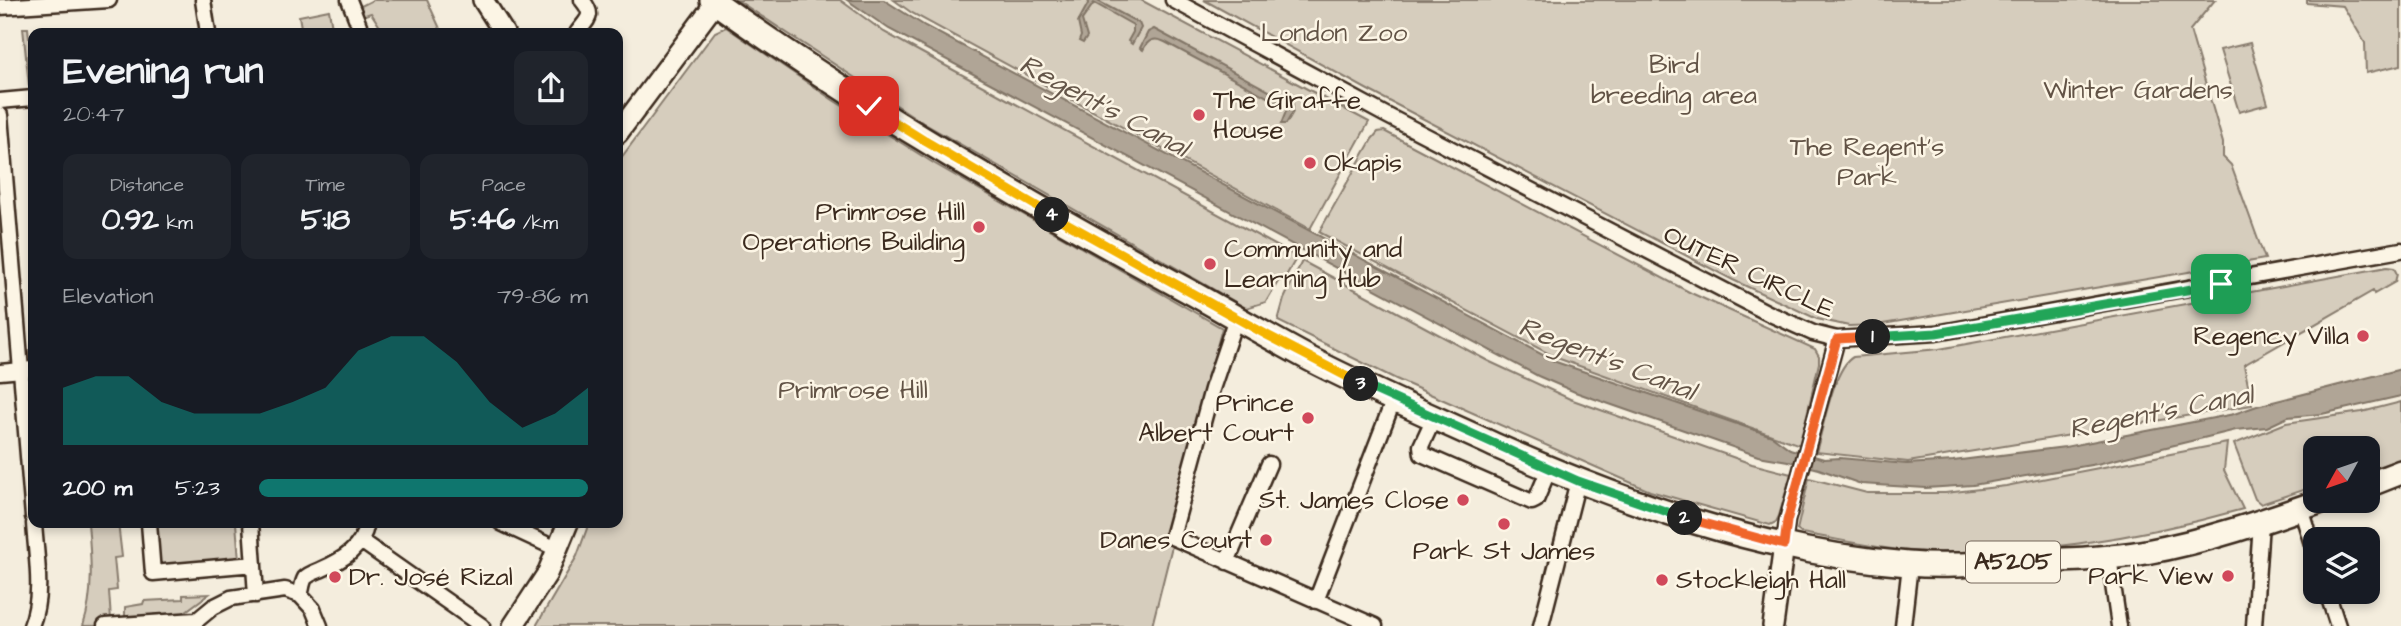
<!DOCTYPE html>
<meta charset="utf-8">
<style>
:root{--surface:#171b24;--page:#20242c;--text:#f1f3f6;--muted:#9ea1a6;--accent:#0f766e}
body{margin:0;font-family:"Architects Daughter",sans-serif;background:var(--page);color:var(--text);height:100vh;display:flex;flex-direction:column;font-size:26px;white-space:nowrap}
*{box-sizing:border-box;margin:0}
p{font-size:23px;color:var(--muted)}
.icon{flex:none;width:38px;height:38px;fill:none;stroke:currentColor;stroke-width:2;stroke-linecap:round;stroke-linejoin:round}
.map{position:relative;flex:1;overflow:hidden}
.sheet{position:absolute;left:28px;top:28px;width:595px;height:500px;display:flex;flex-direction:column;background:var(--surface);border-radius:14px;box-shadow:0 4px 10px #0003}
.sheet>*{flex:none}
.needle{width:46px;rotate:230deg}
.fabs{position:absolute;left:2303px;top:436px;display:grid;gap:14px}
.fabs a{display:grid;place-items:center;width:77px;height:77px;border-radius:14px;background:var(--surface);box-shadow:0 4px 10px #0003;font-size:35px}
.pin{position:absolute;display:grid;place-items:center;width:60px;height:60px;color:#fff;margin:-30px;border-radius:14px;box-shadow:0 4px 10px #0006}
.km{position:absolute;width:35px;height:35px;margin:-18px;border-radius:50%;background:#222;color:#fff;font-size:19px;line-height:35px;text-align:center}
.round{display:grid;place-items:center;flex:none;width:74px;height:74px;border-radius:14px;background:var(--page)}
.summary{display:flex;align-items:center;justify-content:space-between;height:119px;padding:0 35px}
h1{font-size:38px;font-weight:800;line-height:52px}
.figures{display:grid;grid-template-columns:repeat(3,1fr);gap:10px;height:119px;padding:7px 35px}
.figures div{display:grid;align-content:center;border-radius:14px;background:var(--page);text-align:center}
.figures b{font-size:30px;font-weight:800}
.figures small{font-size:19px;font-weight:400}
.figures p{font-size:19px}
.chart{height:196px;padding:14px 35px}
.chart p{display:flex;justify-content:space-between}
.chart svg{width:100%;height:126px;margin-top:7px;fill:var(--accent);opacity:.7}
ul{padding:0 35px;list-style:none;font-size:23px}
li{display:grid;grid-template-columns:112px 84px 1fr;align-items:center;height:52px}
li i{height:18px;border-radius:9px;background:var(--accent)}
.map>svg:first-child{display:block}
.green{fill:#d6cdbd;stroke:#887c6e;stroke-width:2}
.water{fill:#b0a596;stroke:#817466;stroke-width:2}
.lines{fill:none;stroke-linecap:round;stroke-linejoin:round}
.street-casing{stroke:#3b2a1e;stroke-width:19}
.secondary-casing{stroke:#3b2a1e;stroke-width:24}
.primary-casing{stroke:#3b2a1e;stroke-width:28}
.street{stroke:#fcf5e5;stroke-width:14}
.secondary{stroke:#fcf5e5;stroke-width:19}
.primary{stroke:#fcf5e5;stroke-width:23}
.split-1-casing{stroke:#fff;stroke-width:14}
.split-2-casing{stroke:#fff;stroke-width:14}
.split-3-casing{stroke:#fff;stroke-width:14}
.split-4-casing{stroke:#fff;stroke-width:14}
.split-5-casing{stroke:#fff;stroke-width:14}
.split-1{stroke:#22a559;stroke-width:9}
.split-2{stroke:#f0652b;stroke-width:9}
.split-3{stroke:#22a559;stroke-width:9}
.split-4{stroke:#f5b400;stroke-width:9}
.split-5{stroke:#f5b400;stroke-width:9}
.poi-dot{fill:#d1495b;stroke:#fcf5e5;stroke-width:2.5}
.labels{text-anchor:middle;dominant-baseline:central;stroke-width:5;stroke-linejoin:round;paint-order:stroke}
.shield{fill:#fcf5e5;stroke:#75675a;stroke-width:2}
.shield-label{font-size:24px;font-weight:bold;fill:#3b2a1e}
.park-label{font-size:26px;fill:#625346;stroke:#fcf5e5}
.poi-label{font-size:26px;fill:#3b2a1e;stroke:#fcf5e5;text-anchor:end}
.street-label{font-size:26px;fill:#3b2a1e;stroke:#fcf5e5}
.water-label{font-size:28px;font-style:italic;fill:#645548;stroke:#fcf5e5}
</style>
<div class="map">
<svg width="2401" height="626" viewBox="0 0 2401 626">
<rect width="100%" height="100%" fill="#f4eddd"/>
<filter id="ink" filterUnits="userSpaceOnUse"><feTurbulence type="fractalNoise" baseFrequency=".0143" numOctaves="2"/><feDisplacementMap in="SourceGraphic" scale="14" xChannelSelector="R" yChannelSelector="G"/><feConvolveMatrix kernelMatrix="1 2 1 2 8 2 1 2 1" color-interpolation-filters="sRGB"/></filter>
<g filter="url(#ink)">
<path class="green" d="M373,0H427L442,33H384L371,13L362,16L359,7Z
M737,0H840L884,32L913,48L1297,257L1283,281L1279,280L1266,302L1246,308L925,124Z
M894,0H1141L1369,122L1310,229L912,13Z
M1204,0H2215L2190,30L2223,143V157L2231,165L2265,259L1877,325L1849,326L1817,319L1733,280L1368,90Z
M2307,0H2401V65L2366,73L2365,43L2343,6L2307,3Z
M329,10L333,33H302L299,16Z
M726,27L833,100L935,164L1222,328L1164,542L1172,546L1152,626H536L577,556L589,523H618V162L715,32Z
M23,28H28L29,38H33V86H29Z
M2250,43L2268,104L2239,112L2220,50Z
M1384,131L1691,293L1815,349L1819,356V363L1800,445L1557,358L1319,232L1372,139L1378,132Z
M1302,261L1488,361L1570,399L1752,464L1791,474L1779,516L1776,522L1770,525L1650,491L1396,379L1278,321L1284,299Z
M2387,267L2394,268L2397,274L2395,282L2374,294L2373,291L2244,365L2252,405L1908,462L1816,452C1823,430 1833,368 1853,357L1939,349Z
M2401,402V459L2368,470V448H2315V486L2261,504L2255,499L2234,444L2286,423L2362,412Z
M2227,443L2224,470L2243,509C2140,538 2018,558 1911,551C1874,548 1837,539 1801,533L1797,530L1809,478L1867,493H1945L2006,486Z
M88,523H118L122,557L114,558L117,590L109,591L111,620L125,619V607L143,604L144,601L183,599V595L209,594L167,625L83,626C94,595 91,556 88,523Z
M154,523H236L239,560L158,568Z"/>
<path class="water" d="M847,0H884L925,26L1556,362L1772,436L1790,449L1824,459L1840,458L1907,464L1953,461L2065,447L2234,414L2257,406L2401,369V396L2322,414L2288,417L2267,427L2236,430L2097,464L1973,485L1926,488L1861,484L1819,469L1788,461L1758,456L1575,392L1538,376L889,29Z
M1090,0H1096L1139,23L1141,28L1132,44L1128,41L1133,32V25L1094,3L1082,20L1087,37L1083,43L1079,41L1081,36L1078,22Z
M1154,29L1293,104V112L1286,124H1281L1287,109L1284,106L1165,42C1155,37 1148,39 1143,50L1140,48L1148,32Z"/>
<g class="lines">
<g class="street-casing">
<path id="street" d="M203,0L208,33
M349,0L362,33
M1173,0L1384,114L1768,313L1813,333L1837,339L1936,333L2401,250
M0,7L109,0
M577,33C588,18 595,16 582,0
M0,101L33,98
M0,115L33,517
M1236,318L1212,389L1172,537L1375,626
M0,372L33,369
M1434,418L1421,446L1422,454L1532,502L1536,500L1549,469
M2301,508L2315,554
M149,523L153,573L254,564
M251,523L256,595
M501,523L559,550
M361,541L482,626
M1784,545L1787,521L1837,339
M2109,557L2119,626
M1227,562L1269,464
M2327,592L2338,626
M300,595C302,590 302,583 305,578C309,574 315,572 320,570C343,560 362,549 367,523
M1316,601L1394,399
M31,626C44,594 36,557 34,523
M105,626L196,620
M190,626L213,607L231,598L285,590L300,595L313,609L320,626
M1541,626L1578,481
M1903,626L1910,565
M2254,626L2261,523"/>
</g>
<g class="secondary-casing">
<path id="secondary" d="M483,0L504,33
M618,133L716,2
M513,626L547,574L568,523
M1773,626L1784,545"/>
</g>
<g class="primary-casing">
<path id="primary" d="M712,0C866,110 1029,204 1194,294C1233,316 1271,338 1310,359C1370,390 1433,417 1494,445C1625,503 1764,553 1908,564C1943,567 1979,564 2014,562C2058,560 2102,560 2146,552C2207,541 2265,521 2324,500
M2368,485L2401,472"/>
</g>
<use href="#street" class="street"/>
<use href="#secondary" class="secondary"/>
<use href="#primary" class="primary"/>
</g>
</g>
<g class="lines" filter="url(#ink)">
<g class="split-1-casing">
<path id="split-1" d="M1873,337L1936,333L2221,284"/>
</g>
<g class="split-2-casing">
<path id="split-2" d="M1685,518L1784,545L1787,521L1837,339L1873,337"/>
</g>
<g class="split-3-casing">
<path id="split-3" d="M1361,384L1578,481L1685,518"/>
</g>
<g class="split-4-casing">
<path id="split-4" d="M1052,215L1267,335L1361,384"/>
</g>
<g class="split-5-casing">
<path id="split-5" d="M869,106L925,141L1052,215"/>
</g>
<use href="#split-1" class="split-1"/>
<use href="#split-2" class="split-2"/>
<use href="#split-3" class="split-3"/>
<use href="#split-4" class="split-4"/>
<use href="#split-5" class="split-5"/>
</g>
<g class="poi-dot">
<circle cx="1199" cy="115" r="7"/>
<circle cx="1310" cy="163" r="7"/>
<circle cx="979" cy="227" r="7"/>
<circle cx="1210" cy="264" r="7"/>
<circle cx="2363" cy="336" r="7"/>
<circle cx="1308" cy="418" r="7"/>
<circle cx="1463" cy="500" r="7"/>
<circle cx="1504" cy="524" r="7"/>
<circle cx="1266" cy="540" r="7"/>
<circle cx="2228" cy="576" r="7"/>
<circle cx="335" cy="577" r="7"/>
<circle cx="1662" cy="580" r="7"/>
</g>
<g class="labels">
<rect class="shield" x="1966" y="541.5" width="94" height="41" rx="5"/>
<g class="shield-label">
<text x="2013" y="562">A5205</text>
</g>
<g class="park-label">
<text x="1334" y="33">London Zoo</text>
<text x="1674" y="65">Bird<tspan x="1674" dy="30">breeding area</tspan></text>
<text x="2138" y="90">Winter Gardens</text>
<text x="1867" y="147">The Regent's<tspan x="1867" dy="30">Park</tspan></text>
<text x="853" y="390">Primrose Hill</text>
</g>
<g class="poi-label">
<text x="1213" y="100" text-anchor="start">The Giraffe<tspan x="1213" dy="30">House</tspan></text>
<text x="1324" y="163" text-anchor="start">Okapis</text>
<text x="965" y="212">Primrose Hill<tspan x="965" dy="30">Operations Building</tspan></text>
<text x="1224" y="249" text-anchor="start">Community and<tspan x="1224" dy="30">Learning Hub</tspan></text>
<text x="2349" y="336">Regency Villa</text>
<text x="1294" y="403">Prince<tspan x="1294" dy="30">Albert Court</tspan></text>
<text x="1449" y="500">St. James Close</text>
<text x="1252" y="540">Danes Court</text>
<text x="1504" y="551" text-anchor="middle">Park St James</text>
<text x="2214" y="576">Park View</text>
<text x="349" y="577" text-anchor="start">Dr. José Rizal</text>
<text x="1676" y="580" text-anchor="start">Stockleigh Hall</text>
</g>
<g class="street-label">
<text transform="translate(1749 272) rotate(25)">OUTER CIRCLE</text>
</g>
<g class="water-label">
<text transform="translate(1104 106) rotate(28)">Regent's Canal</text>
<text transform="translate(1607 359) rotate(21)">Regent's Canal</text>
<text transform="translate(2161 412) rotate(-11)">Regent's Canal</text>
</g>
</g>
</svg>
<div class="fabs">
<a><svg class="needle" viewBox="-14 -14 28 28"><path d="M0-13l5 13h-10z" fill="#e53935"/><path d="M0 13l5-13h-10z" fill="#9ea1a6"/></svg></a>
<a><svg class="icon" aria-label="layers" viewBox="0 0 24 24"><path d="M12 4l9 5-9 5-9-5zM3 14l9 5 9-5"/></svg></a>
</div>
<div class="pin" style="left:2221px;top:284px;background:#1e9e55"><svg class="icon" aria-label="arrive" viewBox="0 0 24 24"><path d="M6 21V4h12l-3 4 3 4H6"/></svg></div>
<div class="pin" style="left:869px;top:106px;background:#d93025"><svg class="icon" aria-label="check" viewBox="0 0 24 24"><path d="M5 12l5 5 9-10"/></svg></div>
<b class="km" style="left:1873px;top:337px">1</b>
<b class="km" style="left:1685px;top:518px">2</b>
<b class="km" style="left:1361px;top:384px">3</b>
<b class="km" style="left:1052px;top:215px">4</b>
<section class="sheet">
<div class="summary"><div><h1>Evening run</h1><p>20:47</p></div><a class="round"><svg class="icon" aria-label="share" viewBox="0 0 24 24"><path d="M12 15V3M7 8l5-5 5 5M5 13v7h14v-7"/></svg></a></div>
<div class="figures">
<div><p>Distance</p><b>0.92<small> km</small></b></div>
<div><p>Time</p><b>5:18</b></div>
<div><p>Pace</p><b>5:46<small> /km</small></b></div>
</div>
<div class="chart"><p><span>Elevation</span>79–86 m</p>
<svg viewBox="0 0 160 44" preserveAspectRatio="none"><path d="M0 44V24L10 20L20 20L30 29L40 33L50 33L60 33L70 29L80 24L90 11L100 6L110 6L120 15L130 29L140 38L150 33L160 24V44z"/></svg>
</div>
<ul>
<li><b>200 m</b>5:23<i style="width:100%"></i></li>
</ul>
</section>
</div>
